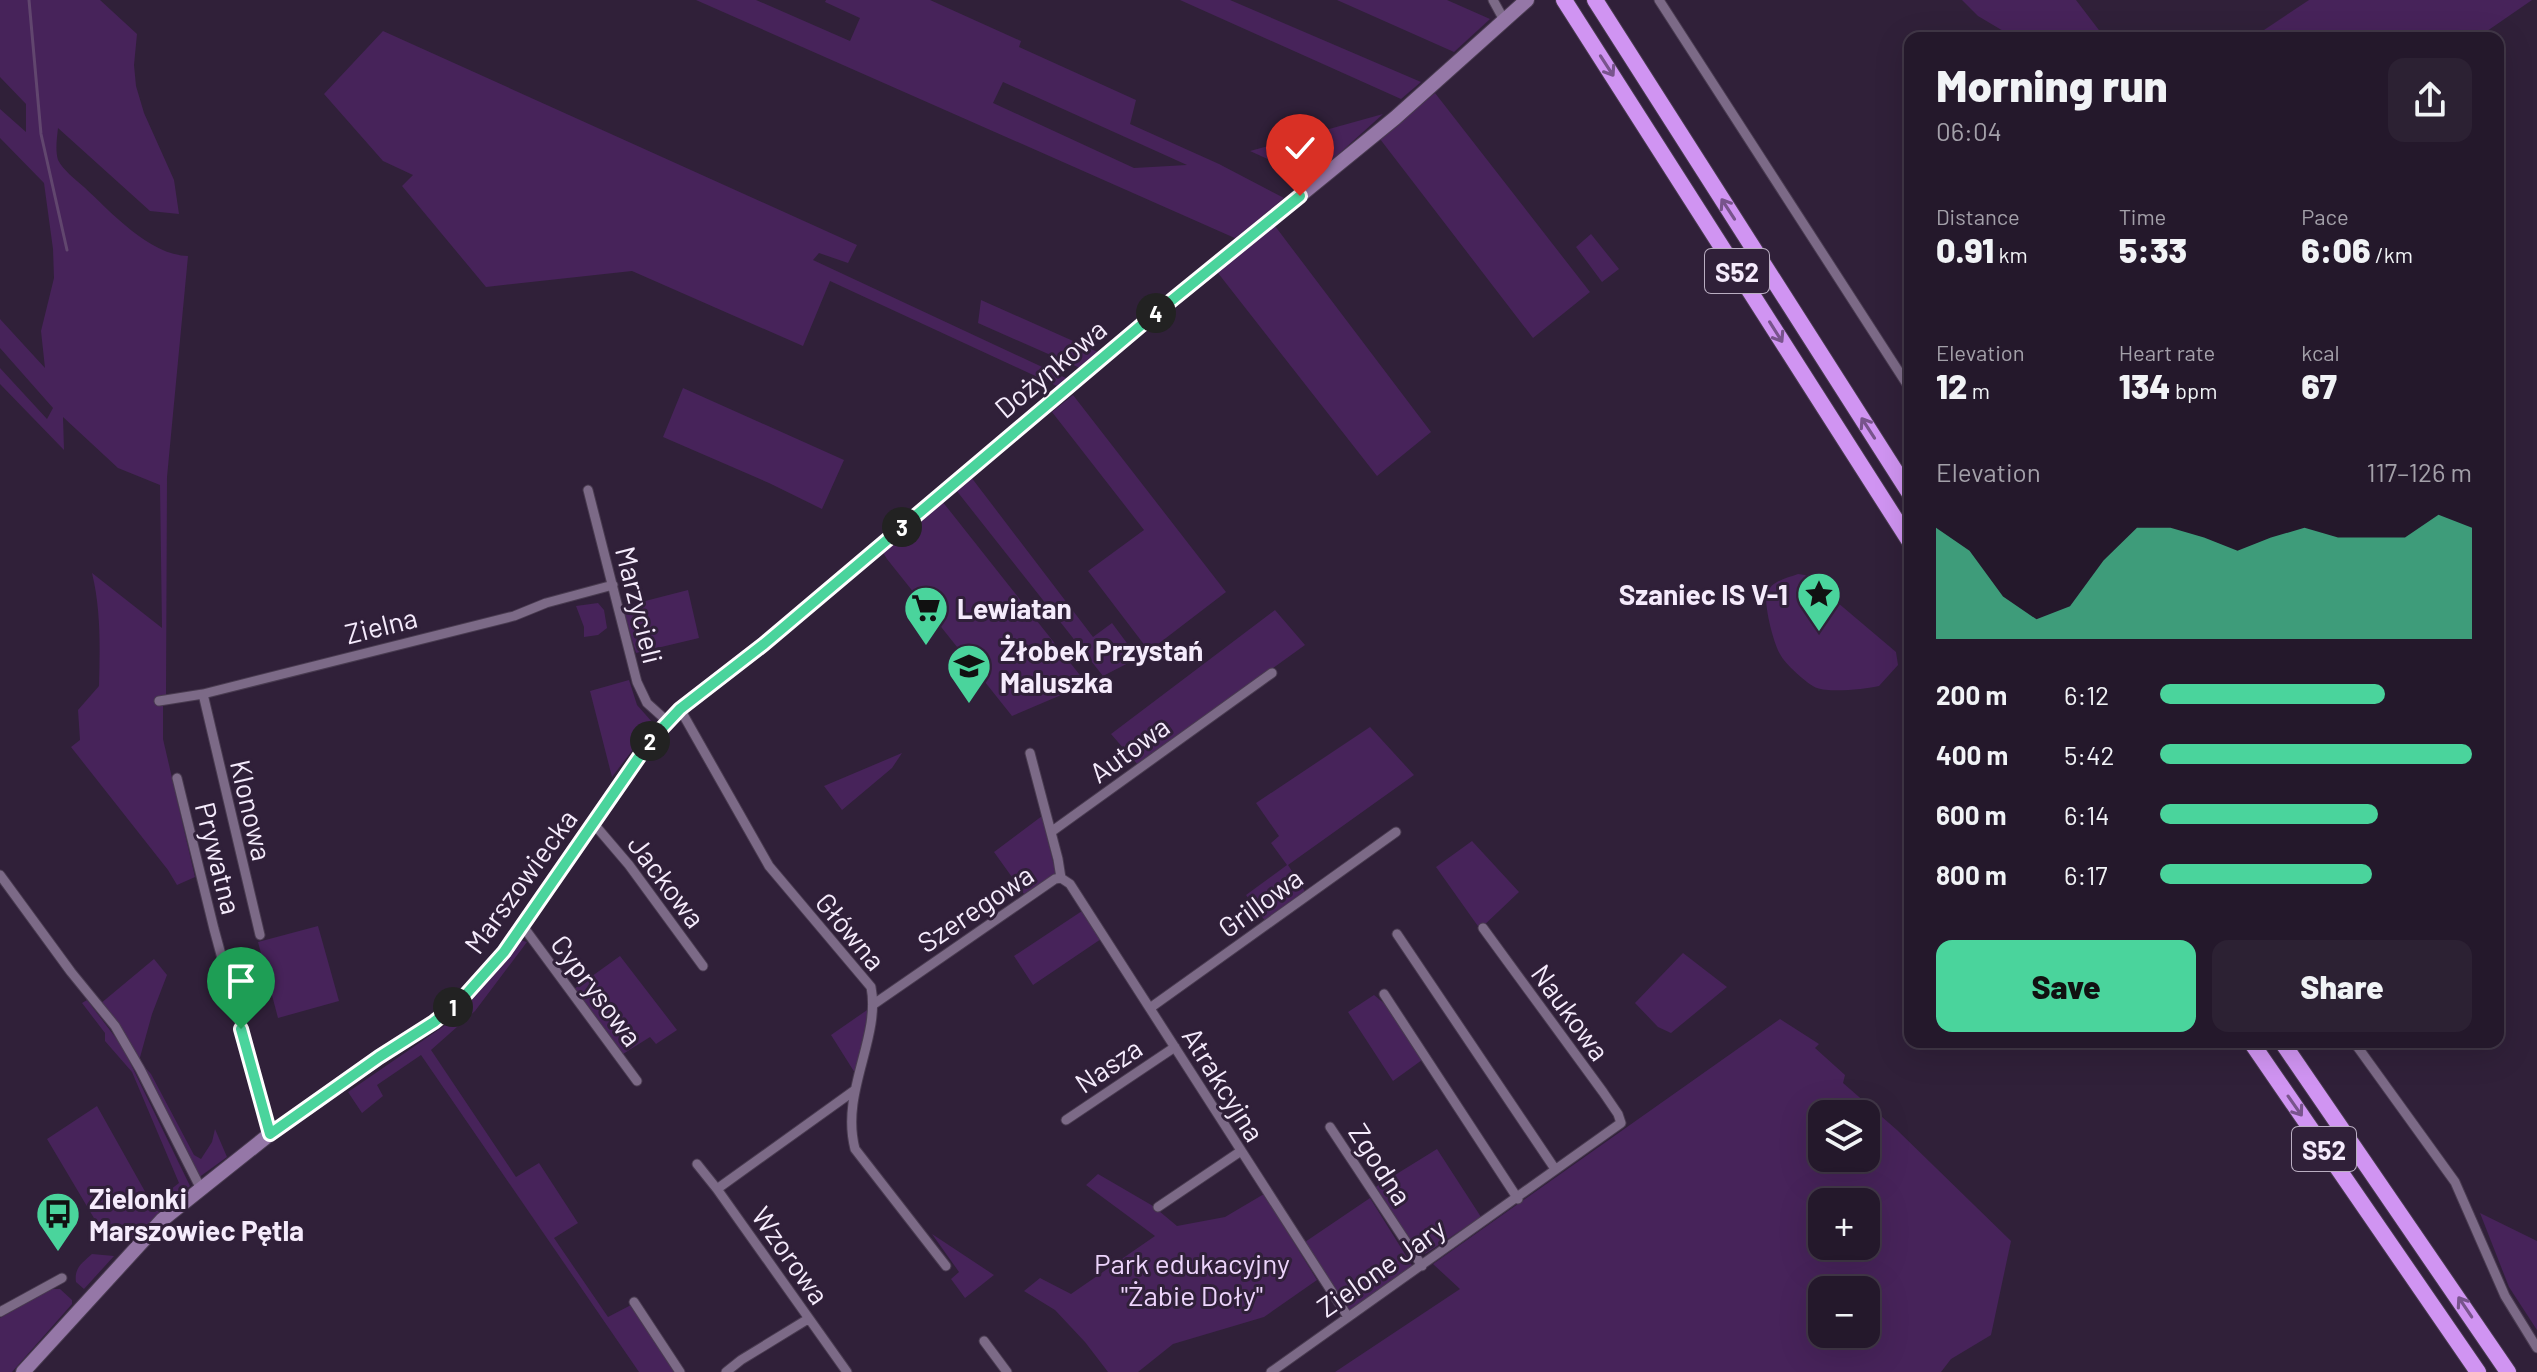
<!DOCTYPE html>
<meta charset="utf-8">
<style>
:root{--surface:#24182b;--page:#2c2133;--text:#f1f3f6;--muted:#a3a0a9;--line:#413747;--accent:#4ad49c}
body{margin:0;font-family:Barlow,sans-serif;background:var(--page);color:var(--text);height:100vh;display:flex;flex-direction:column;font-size:30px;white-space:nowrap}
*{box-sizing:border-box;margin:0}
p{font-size:26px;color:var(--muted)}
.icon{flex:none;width:44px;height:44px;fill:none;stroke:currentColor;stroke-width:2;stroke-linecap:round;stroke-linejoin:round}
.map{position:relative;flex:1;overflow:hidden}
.details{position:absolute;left:1904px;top:32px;width:600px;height:1016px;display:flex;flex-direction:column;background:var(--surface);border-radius:16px;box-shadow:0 8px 32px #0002,0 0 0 2px var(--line)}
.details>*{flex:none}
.tools{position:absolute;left:1808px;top:1100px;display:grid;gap:16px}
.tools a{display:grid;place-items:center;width:72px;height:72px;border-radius:16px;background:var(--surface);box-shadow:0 8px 32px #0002,0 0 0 2px var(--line);font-size:40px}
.pin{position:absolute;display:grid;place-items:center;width:68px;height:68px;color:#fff;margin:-82px -34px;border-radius:50% 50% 50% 0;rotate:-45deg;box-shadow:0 0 8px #0007}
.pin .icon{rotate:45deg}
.km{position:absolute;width:40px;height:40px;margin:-20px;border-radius:50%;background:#222;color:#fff;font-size:22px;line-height:40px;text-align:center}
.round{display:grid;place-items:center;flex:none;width:84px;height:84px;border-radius:16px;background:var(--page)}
.headline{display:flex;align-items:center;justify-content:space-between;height:136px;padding:0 32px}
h1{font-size:44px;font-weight:800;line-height:60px}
.metrics{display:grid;grid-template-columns:repeat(3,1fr);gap:12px;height:136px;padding:8px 32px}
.metrics div{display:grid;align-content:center}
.metrics b{font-size:34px;font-weight:800}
.metrics small{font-size:22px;font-weight:400}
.metrics p{font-size:22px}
.chart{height:224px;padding:16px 32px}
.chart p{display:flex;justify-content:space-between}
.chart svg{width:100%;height:144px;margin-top:8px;fill:var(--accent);opacity:.7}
.cta{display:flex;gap:16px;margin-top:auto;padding:16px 32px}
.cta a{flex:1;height:92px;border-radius:16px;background:var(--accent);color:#111;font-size:32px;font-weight:800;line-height:92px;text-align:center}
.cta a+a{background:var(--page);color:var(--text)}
ul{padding:0 32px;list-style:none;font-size:26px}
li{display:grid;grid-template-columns:128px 96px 1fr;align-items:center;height:60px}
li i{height:20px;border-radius:10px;background:var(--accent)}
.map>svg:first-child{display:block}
.green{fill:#47235a;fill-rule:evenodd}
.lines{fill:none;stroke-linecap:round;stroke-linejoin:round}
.stream{stroke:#61466e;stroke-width:3}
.street-casing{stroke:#493b50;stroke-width:11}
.secondary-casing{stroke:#493b50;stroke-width:16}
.highway-casing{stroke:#493b50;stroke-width:18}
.street{stroke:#7c6a87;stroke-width:9}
.secondary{stroke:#9577a7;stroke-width:14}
.highway{stroke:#d094f2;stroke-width:16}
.oneway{stroke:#78548c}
.route-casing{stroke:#fff;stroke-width:16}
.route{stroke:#4ad49c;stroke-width:10}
.labels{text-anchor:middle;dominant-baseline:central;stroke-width:6;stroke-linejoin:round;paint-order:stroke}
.shield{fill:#302039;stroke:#baaec2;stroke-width:2}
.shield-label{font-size:26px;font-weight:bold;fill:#f5ebfc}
.street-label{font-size:28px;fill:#f5ebfc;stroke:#302039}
.poi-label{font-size:28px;font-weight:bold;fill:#f5ebfc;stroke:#302039;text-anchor:start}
.park-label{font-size:28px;fill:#edd4fc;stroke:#302039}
</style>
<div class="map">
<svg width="2537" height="1372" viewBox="0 0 2537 1372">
<rect width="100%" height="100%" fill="#302039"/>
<path class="green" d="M0,0H100L137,34L134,65L136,86L144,113L174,180L179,214L150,211L58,128C57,138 55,150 58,160C63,170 76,180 84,187C111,212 149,255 188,256L167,477L166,695H163V739L195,877L177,885L168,870L71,747L80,740L78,710L99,686C100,648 101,610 92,573L162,628L160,485L118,468L63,417L64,450L0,384V368L47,419L53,408L0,348V319L45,368L41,331L54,278L53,249L44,183L0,138V109L26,132V104L0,77Z
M696,0H756L850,41L860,18L825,2L826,0H930L1021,41L1019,47L1136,100L1130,124L1219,164L1284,198L1237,239ZM1003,82L1187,165L1134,168L993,103Z
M1180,0H1230L1421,82L1401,99Z
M1337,0H1447L1490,19L1454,52Z
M1962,0H2076L2105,38H2015L1978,16Z
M2309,0H2532L2477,38H2252Z
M383,31L857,245L848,263L819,253L813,260L1068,379L1059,387L830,281L803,346L632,271L486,287L402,186L413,175L383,161L324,94Z
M1435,93L1590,292L1533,338L1380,139Z
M1383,114L1311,179L1250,151Z
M1275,226L1431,432L1377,476L1218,273Z
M1591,234L1619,269L1602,282L1576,247Z
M981,300L1100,353L1080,368L978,323Z
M683,388L844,460L822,509L769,483L663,437Z
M1073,395L1226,592L1149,651L1088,571L1144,530L1052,412Z
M971,477L1093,637L1112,623L1138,658L1103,676L956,490Z
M942,501L1087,684L1012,716L887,559L882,551Z
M1798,574L1805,575L1896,652L1898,665L1879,686C1866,689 1830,693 1817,688C1808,685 1784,663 1780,654C1774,645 1763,603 1767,593C1771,581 1787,578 1798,574Z
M688,590L699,638L636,653L622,607Z
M598,603L604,610L607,628L598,635L584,637V627L576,606Z
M1275,610L1305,645L1138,765L1111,734Z
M629,680L637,705L653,723L612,777L590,691Z
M1370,727L1414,775L1288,865L1306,893L1266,922L1246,895L1287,865L1271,843L1279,836L1256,803Z
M902,753L892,768L842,810L824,786Z
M1042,816L1056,874L1024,894L994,852Z
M1472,841L1519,892L1480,929L1436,867Z
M1082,911L1101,939L1033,985L1014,956Z
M318,926L339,1001L278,1018L258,942Z
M520,940L527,942L475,1011L431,1050L516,1177L539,1163L578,1223L554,1238L608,1317L631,1305L674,1372H639L421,1055L377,1085L383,1096L362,1113L348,1092L444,1026L469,1004Z
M1683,953L1727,987L1671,1033L1658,1027L1635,1003Z
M620,956L677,1030L656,1044L650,1037L623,1054L574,989Z
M154,959L167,975L152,1014L139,1061L151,1074L194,1155L201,1159L212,1142L215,1129L227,1157L198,1178L100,1004Z
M1374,995L1386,1005L1422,1060L1393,1081L1348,1012Z
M87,1000L122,1046L190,1186L127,1244L107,1240L47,1139L97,1106L152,1204L179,1183L132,1072L105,1041V1033L82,1003Z
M870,1008L855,1073L831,1035Z
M1780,1019L1819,1044L1815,1048L1845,1075L1843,1083L1897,1130L2011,1241L1991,1335L1951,1359L1941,1372H1335L1460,1289L1433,1264ZM1822,1114H1866V1158H1822ZM1822,1202H1866V1246H1822ZM1822,1290H1866V1334H1822Z
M1437,1149L1481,1217L1425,1254L1416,1249L1374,1188Z
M1098,1174L1153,1206L1177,1226L1225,1217L1264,1194L1317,1280L1264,1317L1173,1344L1138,1372H1108L1085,1342L1055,1310L1024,1291L1040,1278L1071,1294L1155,1236L1086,1185Z
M1370,1198L1413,1267L1349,1311L1305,1242Z
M2480,1213L2537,1241V1330L2509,1287Z
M932,1234L994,1275L965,1298L951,1279L959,1272Z
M92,1254L114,1256L84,1289L76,1282C74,1268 82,1263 92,1254Z
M50,1289H60L72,1300V1304L12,1372H0V1318Z"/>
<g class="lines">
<path class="stream" d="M29,0L41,134L67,250"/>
<g class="street-casing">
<path id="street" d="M1493,0L1504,20
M1659,0L1910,389
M588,490L637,682L647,703L667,721
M203,694L260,935
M159,701L203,694L514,616L546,603L613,585
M680,709L769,866L871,987C881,1038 840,1092 855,1149L946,1266
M1030,753L1058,859L1061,878
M177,778L214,929L270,1134
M594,824L629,865L703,966
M1051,832L1272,673
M0,875L71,972L115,1026L140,1069L201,1189
M1061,878L1070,884L1348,1317
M522,925L637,1081
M1397,934L1555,1169
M1384,994L1518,1199
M874,1004L1055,879L1061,878
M1150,1008L1396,832
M2354,1042L2455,1182L2505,1296L2537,1348
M1066,1120L1175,1047
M1330,1127L1422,1266
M697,1164L717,1189L847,1372
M717,1189L855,1090
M1158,1207L1241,1151
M634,1302L680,1372
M0,1312L62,1278
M984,1341L1007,1372
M726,1372L741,1360L808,1319
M1271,1372L1621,1123L1618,1114L1603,1092L1483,928"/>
</g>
<g class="secondary-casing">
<path id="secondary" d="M23,1372L162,1220L270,1134L379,1057L434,1022L461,1000L504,952L650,741L680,709L764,644L1145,322L1395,118L1527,0"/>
</g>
<g class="highway-casing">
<path id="highway" d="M1564,0L1910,542
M1595,0L1910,494
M2251,1042L2478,1372
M2282,1042L2508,1372"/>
</g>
<use href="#street" class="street"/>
<use href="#secondary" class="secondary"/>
<use href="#highway" class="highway"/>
</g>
<defs><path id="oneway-shaft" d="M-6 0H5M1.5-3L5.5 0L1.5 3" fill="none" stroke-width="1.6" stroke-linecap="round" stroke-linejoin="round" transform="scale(2)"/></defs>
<g class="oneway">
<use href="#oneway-shaft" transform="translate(1607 66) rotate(57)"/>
<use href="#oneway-shaft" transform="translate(1728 209) rotate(-123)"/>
<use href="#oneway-shaft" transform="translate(1776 332) rotate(58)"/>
<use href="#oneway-shaft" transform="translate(1868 428) rotate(-123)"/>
<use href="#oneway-shaft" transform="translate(2295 1106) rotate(55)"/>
<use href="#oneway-shaft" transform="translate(2465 1307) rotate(-124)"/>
</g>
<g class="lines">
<g class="route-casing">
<path id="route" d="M241,1029L270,1134L379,1057L434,1022L461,1000L504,952L650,741L680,709L764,644L1145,322L1300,196"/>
</g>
<use href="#route" class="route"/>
</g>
<defs>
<g id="sight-pin" transform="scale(2.3)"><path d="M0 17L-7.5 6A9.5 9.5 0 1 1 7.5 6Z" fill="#4ad49c" stroke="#302039"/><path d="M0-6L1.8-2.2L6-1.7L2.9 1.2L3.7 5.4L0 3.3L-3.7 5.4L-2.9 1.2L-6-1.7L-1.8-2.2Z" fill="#111"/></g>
<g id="supermarket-pin" transform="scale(2.3)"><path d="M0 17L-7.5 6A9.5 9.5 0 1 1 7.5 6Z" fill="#4ad49c" stroke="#302039"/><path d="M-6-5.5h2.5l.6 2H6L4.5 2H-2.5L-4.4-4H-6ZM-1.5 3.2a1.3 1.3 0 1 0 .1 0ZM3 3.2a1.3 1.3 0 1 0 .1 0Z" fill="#111"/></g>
<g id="school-pin" transform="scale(2.3)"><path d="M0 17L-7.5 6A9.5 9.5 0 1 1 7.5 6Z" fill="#4ad49c" stroke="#302039"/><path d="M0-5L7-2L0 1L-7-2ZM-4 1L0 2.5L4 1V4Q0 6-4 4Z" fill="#111"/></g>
<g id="bus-pin" transform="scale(2.3)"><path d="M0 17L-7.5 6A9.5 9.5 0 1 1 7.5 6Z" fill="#4ad49c" stroke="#302039"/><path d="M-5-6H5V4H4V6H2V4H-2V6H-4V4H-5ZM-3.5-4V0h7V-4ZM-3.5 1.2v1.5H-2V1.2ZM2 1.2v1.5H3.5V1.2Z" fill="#111"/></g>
</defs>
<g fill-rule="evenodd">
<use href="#sight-pin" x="1819" y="594"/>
<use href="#supermarket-pin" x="926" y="608"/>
<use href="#school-pin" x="969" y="666"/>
<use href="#bus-pin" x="58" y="1214"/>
</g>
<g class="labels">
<g class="shield">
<rect x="1705" y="249" width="64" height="44" rx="6"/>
<rect x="2292" y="1127" width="64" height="44" rx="6"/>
</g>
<g class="shield-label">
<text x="1737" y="271">S52</text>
<text x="2324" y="1149">S52</text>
</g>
<g class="street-label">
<text transform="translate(1050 368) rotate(-40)">Dożynkowa</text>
<text transform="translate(640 605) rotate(76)">Marzycieli</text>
<text transform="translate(381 625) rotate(-14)">Zielna</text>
<text transform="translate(1129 749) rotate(-36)">Autowa</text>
<text transform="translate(252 810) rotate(77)">Klonowa</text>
<text transform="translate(219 858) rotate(76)">Prywatna</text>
<text transform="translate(520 881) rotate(-54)">Marszowiecka</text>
<text transform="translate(667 881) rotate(53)">Jackowa</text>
<text transform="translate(1260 902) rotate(-36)">Grillowa</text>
<text transform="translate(975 908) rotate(-34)">Szeregowa</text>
<text transform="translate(851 931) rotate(50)">Główna</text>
<text transform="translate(597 990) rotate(53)">Cyprysowa</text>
<text transform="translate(1571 1012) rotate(54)">Naukowa</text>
<text transform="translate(1108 1065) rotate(-34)">Nasza</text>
<text transform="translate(1224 1084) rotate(58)">Atrakcyjna</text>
<text transform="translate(1381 1164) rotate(57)">Zgodna</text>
<text transform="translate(791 1255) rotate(55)">Wzorowa</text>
<text transform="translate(1381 1267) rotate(-35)">Zielone Jary</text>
</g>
<g class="poi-label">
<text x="1788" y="594" text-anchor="end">Szaniec IS V-1</text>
<text x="957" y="608">Lewiatan</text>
<text x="1000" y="650">Żłobek Przystań<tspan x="1000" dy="32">Maluszka</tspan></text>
<text x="89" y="1198">Zielonki<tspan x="89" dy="32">Marszowiec Pętla</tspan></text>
</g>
<g class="park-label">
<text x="1192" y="1263">Park edukacyjny<tspan x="1192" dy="32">"Żabie Doły"</tspan></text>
</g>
</g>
</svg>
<div class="tools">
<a><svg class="icon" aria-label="layers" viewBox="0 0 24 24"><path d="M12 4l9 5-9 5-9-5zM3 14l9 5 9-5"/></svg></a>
<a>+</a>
<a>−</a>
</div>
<div class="pin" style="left:241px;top:1029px;background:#1e9e55"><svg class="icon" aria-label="arrive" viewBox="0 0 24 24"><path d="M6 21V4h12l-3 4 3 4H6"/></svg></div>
<div class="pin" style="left:1300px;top:196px;background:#d93025"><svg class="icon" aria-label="check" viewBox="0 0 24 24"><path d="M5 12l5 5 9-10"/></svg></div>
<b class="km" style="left:453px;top:1007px">1</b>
<b class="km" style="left:650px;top:741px">2</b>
<b class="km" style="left:902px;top:527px">3</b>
<b class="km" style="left:1156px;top:313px">4</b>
<section class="details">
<div class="headline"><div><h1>Morning run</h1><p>06:04</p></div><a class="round"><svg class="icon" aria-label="share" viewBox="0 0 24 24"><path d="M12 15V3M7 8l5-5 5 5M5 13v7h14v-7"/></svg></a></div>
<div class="metrics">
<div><p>Distance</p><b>0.91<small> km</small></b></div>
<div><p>Time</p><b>5:33</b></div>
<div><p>Pace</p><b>6:06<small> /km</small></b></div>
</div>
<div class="metrics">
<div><p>Elevation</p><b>12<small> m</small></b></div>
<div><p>Heart rate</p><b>134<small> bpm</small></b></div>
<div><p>kcal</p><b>67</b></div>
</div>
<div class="chart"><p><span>Elevation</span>117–126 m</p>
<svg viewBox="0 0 160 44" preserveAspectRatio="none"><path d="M0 44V10L10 17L20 31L30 38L40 34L50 20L60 10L70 10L80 13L90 17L100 13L110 10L120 13L130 13L140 13L150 6L160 10V44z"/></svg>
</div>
<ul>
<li><b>200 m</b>6:12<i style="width:72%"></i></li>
<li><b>400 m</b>5:42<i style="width:100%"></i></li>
<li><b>600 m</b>6:14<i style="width:70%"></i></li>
<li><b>800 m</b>6:17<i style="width:68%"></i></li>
</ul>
<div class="cta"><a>Save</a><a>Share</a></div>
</section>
</div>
